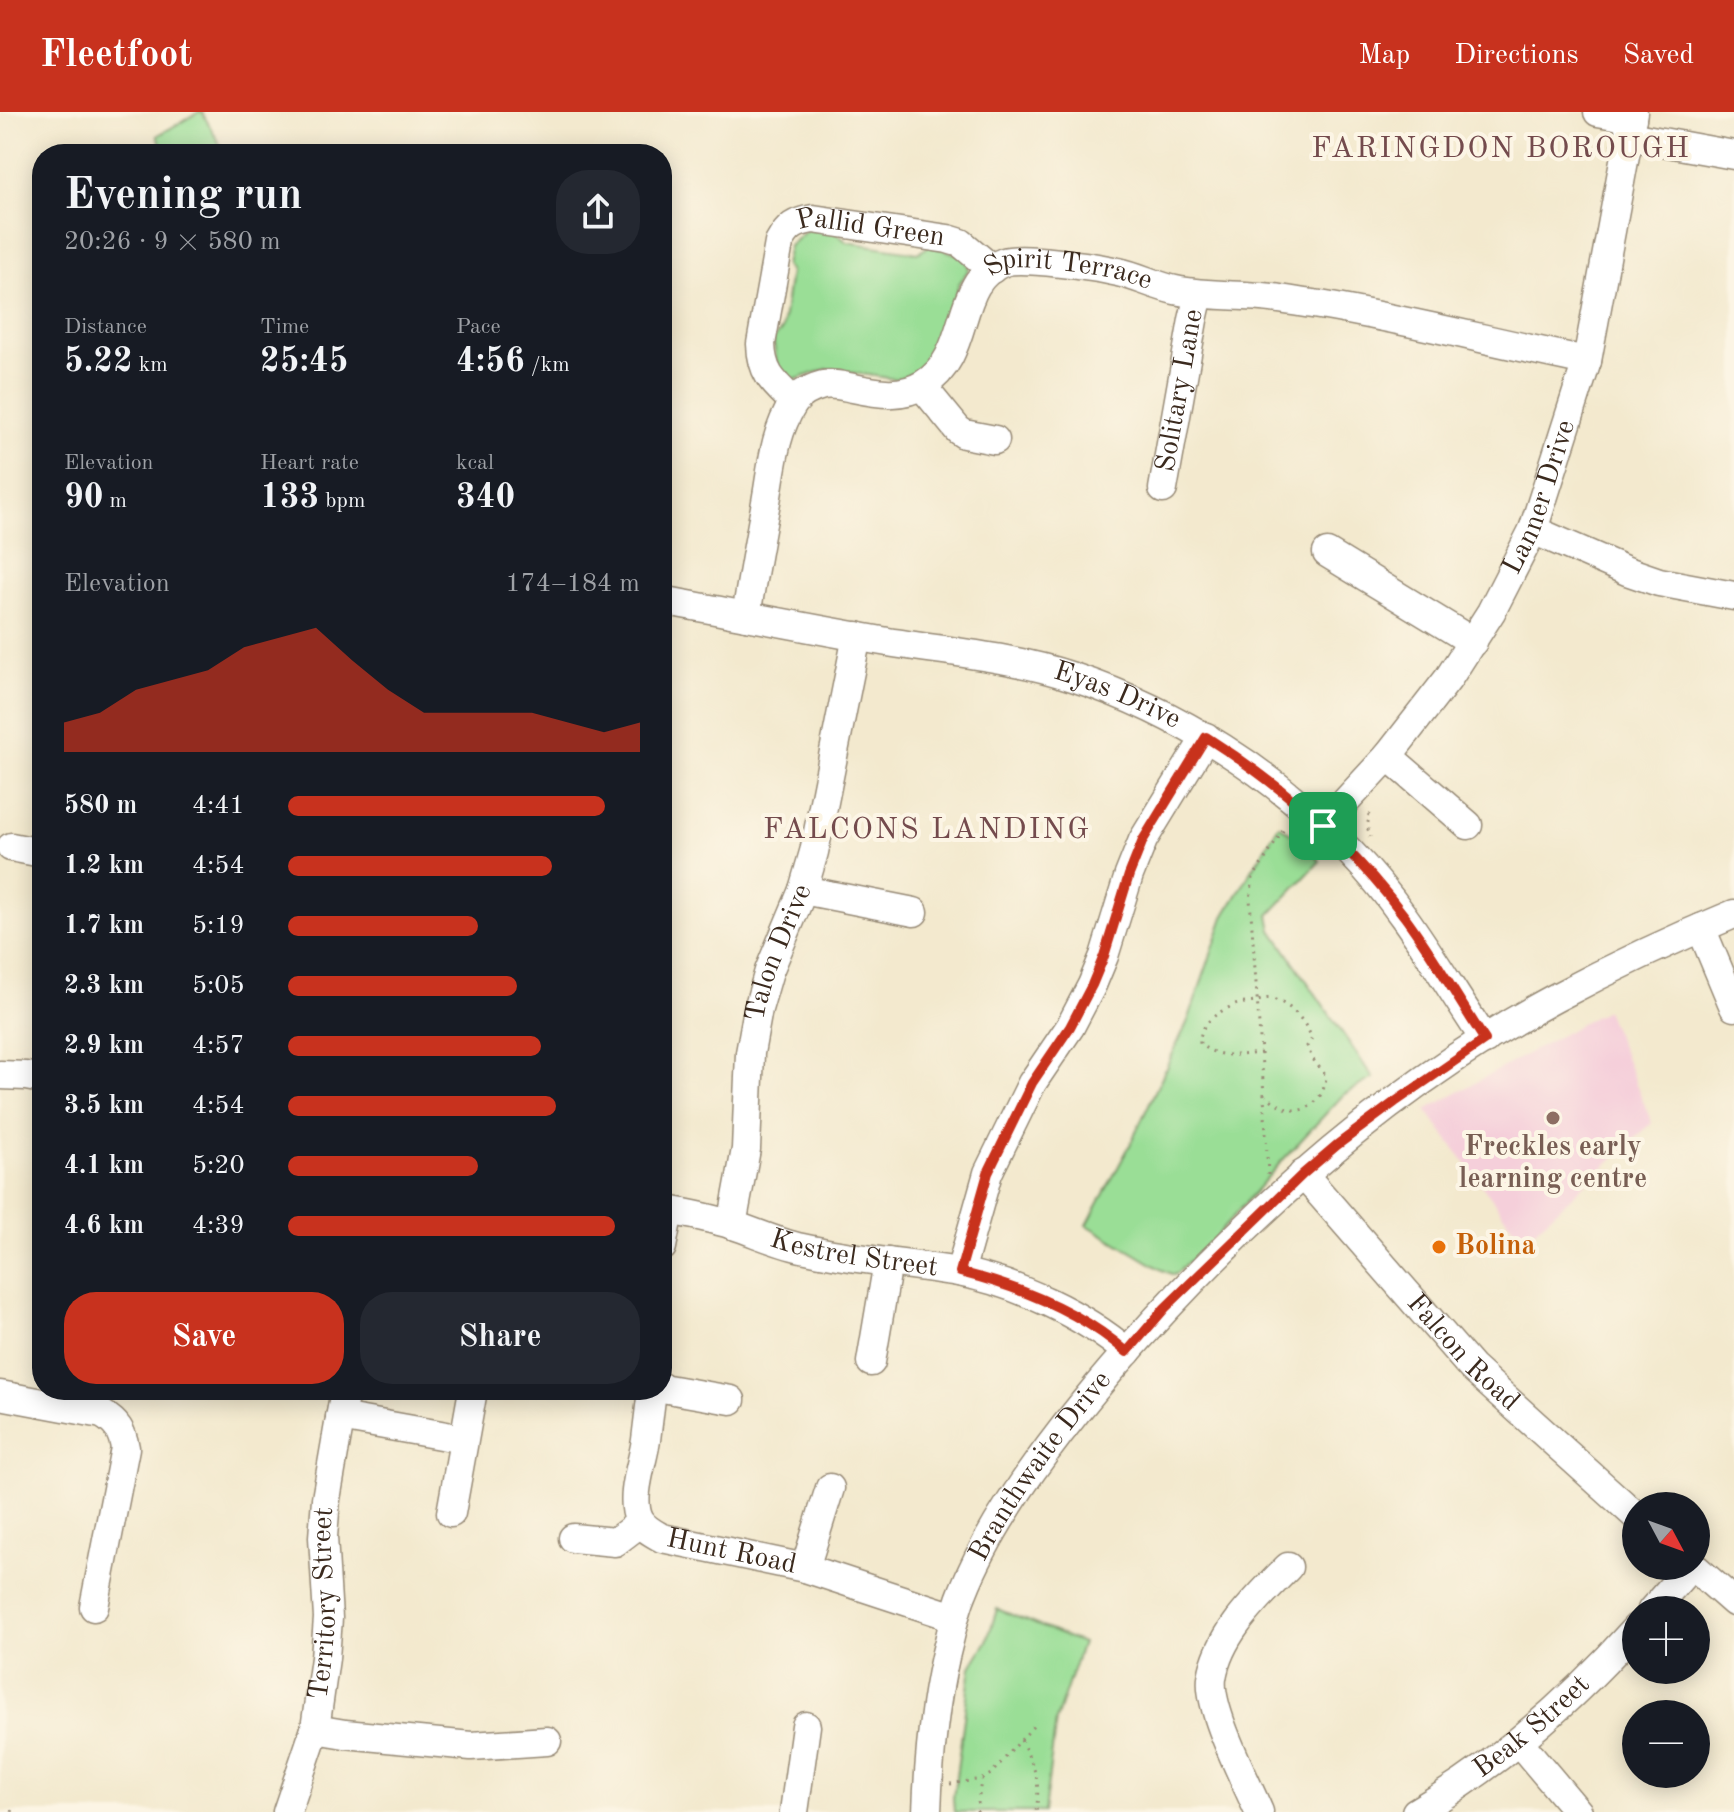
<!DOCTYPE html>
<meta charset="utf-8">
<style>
:root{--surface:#171b24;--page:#242831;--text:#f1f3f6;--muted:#9ea1a6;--accent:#c8321e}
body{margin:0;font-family:"Old Standard TT",serif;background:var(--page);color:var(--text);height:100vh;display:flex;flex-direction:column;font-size:30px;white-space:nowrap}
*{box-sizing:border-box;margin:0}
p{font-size:26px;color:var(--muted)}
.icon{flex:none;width:44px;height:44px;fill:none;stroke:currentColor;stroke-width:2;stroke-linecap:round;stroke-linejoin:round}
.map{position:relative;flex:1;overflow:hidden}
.side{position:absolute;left:32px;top:32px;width:640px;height:1256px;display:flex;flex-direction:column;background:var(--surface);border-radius:32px;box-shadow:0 4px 20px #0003}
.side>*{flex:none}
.needle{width:52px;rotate:131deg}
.buttons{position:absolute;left:1622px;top:1380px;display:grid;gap:16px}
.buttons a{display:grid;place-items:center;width:88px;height:88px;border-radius:50%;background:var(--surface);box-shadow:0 4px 20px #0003;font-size:40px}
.pin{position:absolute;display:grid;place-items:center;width:68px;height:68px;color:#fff;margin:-34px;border-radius:16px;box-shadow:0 4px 12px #0006}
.round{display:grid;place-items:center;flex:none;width:84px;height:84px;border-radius:32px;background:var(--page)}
.overview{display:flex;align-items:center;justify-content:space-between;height:136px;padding:0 32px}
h1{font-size:44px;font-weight:800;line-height:60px}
.stats{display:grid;grid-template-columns:repeat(3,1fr);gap:12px;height:136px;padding:8px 32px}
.stats div{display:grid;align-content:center}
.stats b{font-size:34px;font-weight:800}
.stats small{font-size:22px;font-weight:400}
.stats p{font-size:22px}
.chart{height:224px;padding:16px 32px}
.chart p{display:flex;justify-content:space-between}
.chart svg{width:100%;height:144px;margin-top:8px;fill:var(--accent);opacity:.7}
.primary-button{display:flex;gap:16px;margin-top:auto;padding:16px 32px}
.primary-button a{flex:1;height:92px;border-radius:32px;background:var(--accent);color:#fff;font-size:32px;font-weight:800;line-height:92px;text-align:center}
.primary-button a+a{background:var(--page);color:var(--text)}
ul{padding:0 32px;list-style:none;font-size:26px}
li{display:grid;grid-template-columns:128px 96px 1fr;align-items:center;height:60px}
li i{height:20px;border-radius:10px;background:var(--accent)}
header{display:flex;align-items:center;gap:48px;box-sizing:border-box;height:112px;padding:0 40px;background:var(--accent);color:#fff}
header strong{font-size:38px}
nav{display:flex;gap:44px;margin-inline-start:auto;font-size:28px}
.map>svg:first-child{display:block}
.built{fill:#f5cfda}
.green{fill:#9ade96;stroke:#6a845a;stroke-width:2}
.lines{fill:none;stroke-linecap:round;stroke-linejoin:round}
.minor-casing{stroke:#978a76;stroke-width:31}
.path{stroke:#978a76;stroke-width:3;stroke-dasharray:2 6;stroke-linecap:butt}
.minor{stroke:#fff;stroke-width:28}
.route-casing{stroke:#fff;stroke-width:16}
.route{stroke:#c8321e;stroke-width:10}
.education-dot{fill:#8d6e63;stroke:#fcf5e5;stroke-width:3}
.food-dot{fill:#e8710a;stroke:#fcf5e5;stroke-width:3}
.labels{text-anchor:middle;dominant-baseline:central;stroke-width:8;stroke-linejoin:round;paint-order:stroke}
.street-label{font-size:28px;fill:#3b2a1e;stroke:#fcf5e5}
.education-label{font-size:28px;font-weight:bold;fill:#785e54;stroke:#fcf5e5}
.food-label{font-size:28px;font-weight:bold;fill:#c56008;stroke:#fcf5e5;text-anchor:start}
.neighbourhood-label{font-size:30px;letter-spacing:2px;fill:#744b4d;stroke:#fcf5e5}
</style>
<header>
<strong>Fleetfoot</strong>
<nav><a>Map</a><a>Directions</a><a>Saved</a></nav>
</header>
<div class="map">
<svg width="1734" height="1700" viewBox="0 0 1734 1700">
<rect width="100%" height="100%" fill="#fcf5e5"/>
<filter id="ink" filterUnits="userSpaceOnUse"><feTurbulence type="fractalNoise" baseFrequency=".0125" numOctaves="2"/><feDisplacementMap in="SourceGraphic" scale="16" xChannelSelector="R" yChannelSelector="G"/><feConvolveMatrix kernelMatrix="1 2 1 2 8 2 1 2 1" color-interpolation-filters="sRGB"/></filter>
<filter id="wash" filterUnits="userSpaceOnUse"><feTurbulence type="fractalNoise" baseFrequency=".006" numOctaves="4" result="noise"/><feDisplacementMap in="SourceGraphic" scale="32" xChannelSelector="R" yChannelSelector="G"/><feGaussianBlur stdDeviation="1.8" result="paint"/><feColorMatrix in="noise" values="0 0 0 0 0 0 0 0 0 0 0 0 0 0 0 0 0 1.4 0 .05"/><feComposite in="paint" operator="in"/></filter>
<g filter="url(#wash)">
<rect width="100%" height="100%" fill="#f3e9ce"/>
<path class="built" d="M1606,898L1652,1011L1523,1129L1426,998Z"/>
<path class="green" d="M199,0H202L225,42H167L157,24Z
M809,116L834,119L847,130L918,141L931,133L965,145L969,157L959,172L951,199L946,230L921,259L895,267L827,257L794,268L786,267L778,260L773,227L782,218L790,160L785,153L789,134Z
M1279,713L1302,729L1320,749L1269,803L1272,818L1373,966L1343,983L1280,1051L1212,1129L1174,1163L1162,1158L1087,1113L1130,1033L1188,909L1224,805Z
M997,1497L1082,1531L1056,1608L1044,1700H954L953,1686L971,1555L987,1529Z"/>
</g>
<g filter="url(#ink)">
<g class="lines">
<g class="minor-casing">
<g id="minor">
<path d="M1598,0L1632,6"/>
<path d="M1629,24L1734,43"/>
<path d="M922,274L958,318L964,322L995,328"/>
<path id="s1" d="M794,290C773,270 762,262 761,232L779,131C788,114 795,110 813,107L948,127L961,131L992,157"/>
<path id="s2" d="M1163,377L1193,208L1199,182"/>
<path d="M1533,418L1627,459L1659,470L1734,484"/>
<path d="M1327,441L1473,530"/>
<path id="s3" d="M662,488C737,502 813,517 888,530C950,540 1014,545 1073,565C1178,600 1274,661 1351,741C1406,797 1442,865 1485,928"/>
<path id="s4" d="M746,504C752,466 759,428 766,390C772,357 774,321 793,292C799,282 812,276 823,273C833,271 843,274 853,276C877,281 902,286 924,272C973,242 952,169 1004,150C1021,144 1097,155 1118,160C1137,164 1156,174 1175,178C1208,185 1240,182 1272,186C1288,188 1304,191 1320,193C1409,208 1498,231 1587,249"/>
<path d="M1388,644L1468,713"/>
<path id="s5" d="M1323,714L1388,644L1448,567L1491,500L1533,418L1587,249L1633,0"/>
<path d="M11,735L42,741"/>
<path d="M803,778L914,800"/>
<path d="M1701,816L1734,895"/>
<path d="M0,963L26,964L42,967"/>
<path id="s6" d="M1303,1062L1472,1256L1636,1404"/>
<path id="s7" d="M662,1097C685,1101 711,1106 733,1113C757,1121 778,1131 802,1136C854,1148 906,1151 958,1160C1015,1170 1084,1203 1127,1240"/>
<path id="s8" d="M732,1113L746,1037L750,941L758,897L769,859L803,778L814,740L857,524"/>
<path d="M662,1135L669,1098"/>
<path d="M960,1160L988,1061L1032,971L1070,915L1092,873L1104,844L1129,763L1143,728L1206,625"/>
<path d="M871,1250L888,1150"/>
<path d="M662,1276L731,1288"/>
<path id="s9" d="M652,1278C650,1294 648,1311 646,1328C643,1350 629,1386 639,1407C643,1416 653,1421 662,1426L805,1456L954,1505"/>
<path d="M0,1283L102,1302C117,1311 122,1319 125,1336L94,1495"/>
<path d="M340,1305L463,1327"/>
<path d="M451,1401L473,1278"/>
<path d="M573,1426L615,1430L640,1411"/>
<path d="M1693,1454L1734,1490"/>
<path d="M805,1456L830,1376"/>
<path d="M1652,1498L1691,1454"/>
<path d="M315,1617L345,1622L471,1634L547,1629"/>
<path d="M1519,1630L1578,1700"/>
<path id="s10" d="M287,1700L315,1617L325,1546L328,1506L323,1425L326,1387L345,1278"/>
<path d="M794,1700L806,1614"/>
<path id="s11" d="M927,1700C929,1642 934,1585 949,1529C953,1513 956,1496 963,1480C993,1404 1058,1320 1111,1258C1237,1112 1384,978 1555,886C1613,855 1673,827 1734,802"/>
<path d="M1259,1700C1246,1669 1208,1598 1212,1566C1219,1521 1258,1486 1288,1455"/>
<path id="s12" d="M1416,1700C1499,1652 1572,1588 1636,1516"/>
</g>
</g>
<path class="path" d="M1368,702L1370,704L1367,713L1370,725
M1261,941C1238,943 1218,947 1200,932C1198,913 1218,899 1235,893C1241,891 1248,891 1254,890C1260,889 1266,885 1272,887C1291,892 1304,908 1312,926L1307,934L1312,946L1326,964C1325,984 1310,1003 1288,997C1280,994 1273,989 1266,984
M1268,1063L1264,983L1250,787L1253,766L1286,714
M1021,1628C1035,1658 1041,1666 1036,1700
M950,1672L982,1667L991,1662L1036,1611
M12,1700L13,1697
M977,1700L981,1668"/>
<use href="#minor" class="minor"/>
</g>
</g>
<g class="lines" filter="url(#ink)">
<g class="route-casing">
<path id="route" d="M1206,625C1282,673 1350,732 1405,805C1434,844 1458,888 1485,928L1395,990L1337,1033L1303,1062L1165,1196L1127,1240C1080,1199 1020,1175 960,1160L988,1061L1032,971L1070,915L1092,873L1104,844L1129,763L1143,728Z"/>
</g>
<use href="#route" class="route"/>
</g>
<circle class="education-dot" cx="1553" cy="1006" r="8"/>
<circle class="food-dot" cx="1439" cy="1135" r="8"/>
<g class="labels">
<g class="street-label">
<text stroke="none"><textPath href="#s1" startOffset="274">Pallid Green</textPath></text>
<text stroke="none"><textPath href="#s4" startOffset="574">Spirit Terrace</textPath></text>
<text stroke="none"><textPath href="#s2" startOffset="100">Solitary Lane</textPath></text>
<text stroke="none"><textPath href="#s5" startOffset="398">Lanner Drive</textPath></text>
<text stroke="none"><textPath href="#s3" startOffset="466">Eyas Drive</textPath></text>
<text stroke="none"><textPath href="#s8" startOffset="278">Talon Drive</textPath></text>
<text stroke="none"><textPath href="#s7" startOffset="198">Kestrel Street</textPath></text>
<text stroke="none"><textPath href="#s6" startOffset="240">Falcon Road</textPath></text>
<text stroke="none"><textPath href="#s11" startOffset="372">Branthwaite Drive</textPath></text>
<text stroke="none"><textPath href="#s9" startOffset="232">Hunt Road</textPath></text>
<text stroke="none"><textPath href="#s10" startOffset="214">Territory Street</textPath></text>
<text stroke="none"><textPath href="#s12" startOffset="144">Beak Street</textPath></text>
</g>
<g class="education-label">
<text x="1553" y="1036">Freckles early<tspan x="1553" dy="32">learning centre</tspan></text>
</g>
<g class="food-label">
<text x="1455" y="1135">Bolina</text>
</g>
<g class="neighbourhood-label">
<text x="1501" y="37">FARINGDON BOROUGH</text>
<text x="927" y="718">FALCONS LANDING</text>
</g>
</g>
</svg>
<div class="buttons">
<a><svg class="needle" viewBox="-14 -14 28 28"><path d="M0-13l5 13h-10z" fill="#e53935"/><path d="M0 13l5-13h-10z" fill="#9ea1a6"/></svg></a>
<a>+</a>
<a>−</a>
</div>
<div class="pin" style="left:1323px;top:714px;background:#1e9e55"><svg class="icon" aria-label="arrive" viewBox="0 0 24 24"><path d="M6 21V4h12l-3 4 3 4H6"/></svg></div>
<section class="side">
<div class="overview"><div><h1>Evening run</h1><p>20:26 · 9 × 580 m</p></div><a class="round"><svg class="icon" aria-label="share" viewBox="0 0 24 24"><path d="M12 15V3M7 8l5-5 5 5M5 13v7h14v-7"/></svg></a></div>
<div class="stats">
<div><p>Distance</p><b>5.22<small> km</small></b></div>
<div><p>Time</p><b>25:45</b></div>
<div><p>Pace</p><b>4:56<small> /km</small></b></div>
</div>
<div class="stats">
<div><p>Elevation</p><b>90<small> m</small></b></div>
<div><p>Heart rate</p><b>133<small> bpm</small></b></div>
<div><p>kcal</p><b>340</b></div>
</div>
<div class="chart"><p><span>Elevation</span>174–184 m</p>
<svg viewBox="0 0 160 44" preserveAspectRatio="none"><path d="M0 44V35L10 32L20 25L30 22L40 19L50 12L60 9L70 6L80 16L90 25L100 32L110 32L120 32L130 32L140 35L150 38L160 35V44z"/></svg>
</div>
<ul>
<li><b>580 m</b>4:41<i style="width:90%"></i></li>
<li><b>1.2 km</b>4:54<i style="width:75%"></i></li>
<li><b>1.7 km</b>5:19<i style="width:54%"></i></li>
<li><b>2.3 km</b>5:05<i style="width:65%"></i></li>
<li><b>2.9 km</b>4:57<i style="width:72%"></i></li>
<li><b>3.5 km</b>4:54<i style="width:76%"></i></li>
<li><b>4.1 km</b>5:20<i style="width:54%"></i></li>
<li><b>4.6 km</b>4:39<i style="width:93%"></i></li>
</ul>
<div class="primary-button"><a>Save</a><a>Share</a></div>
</section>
</div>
